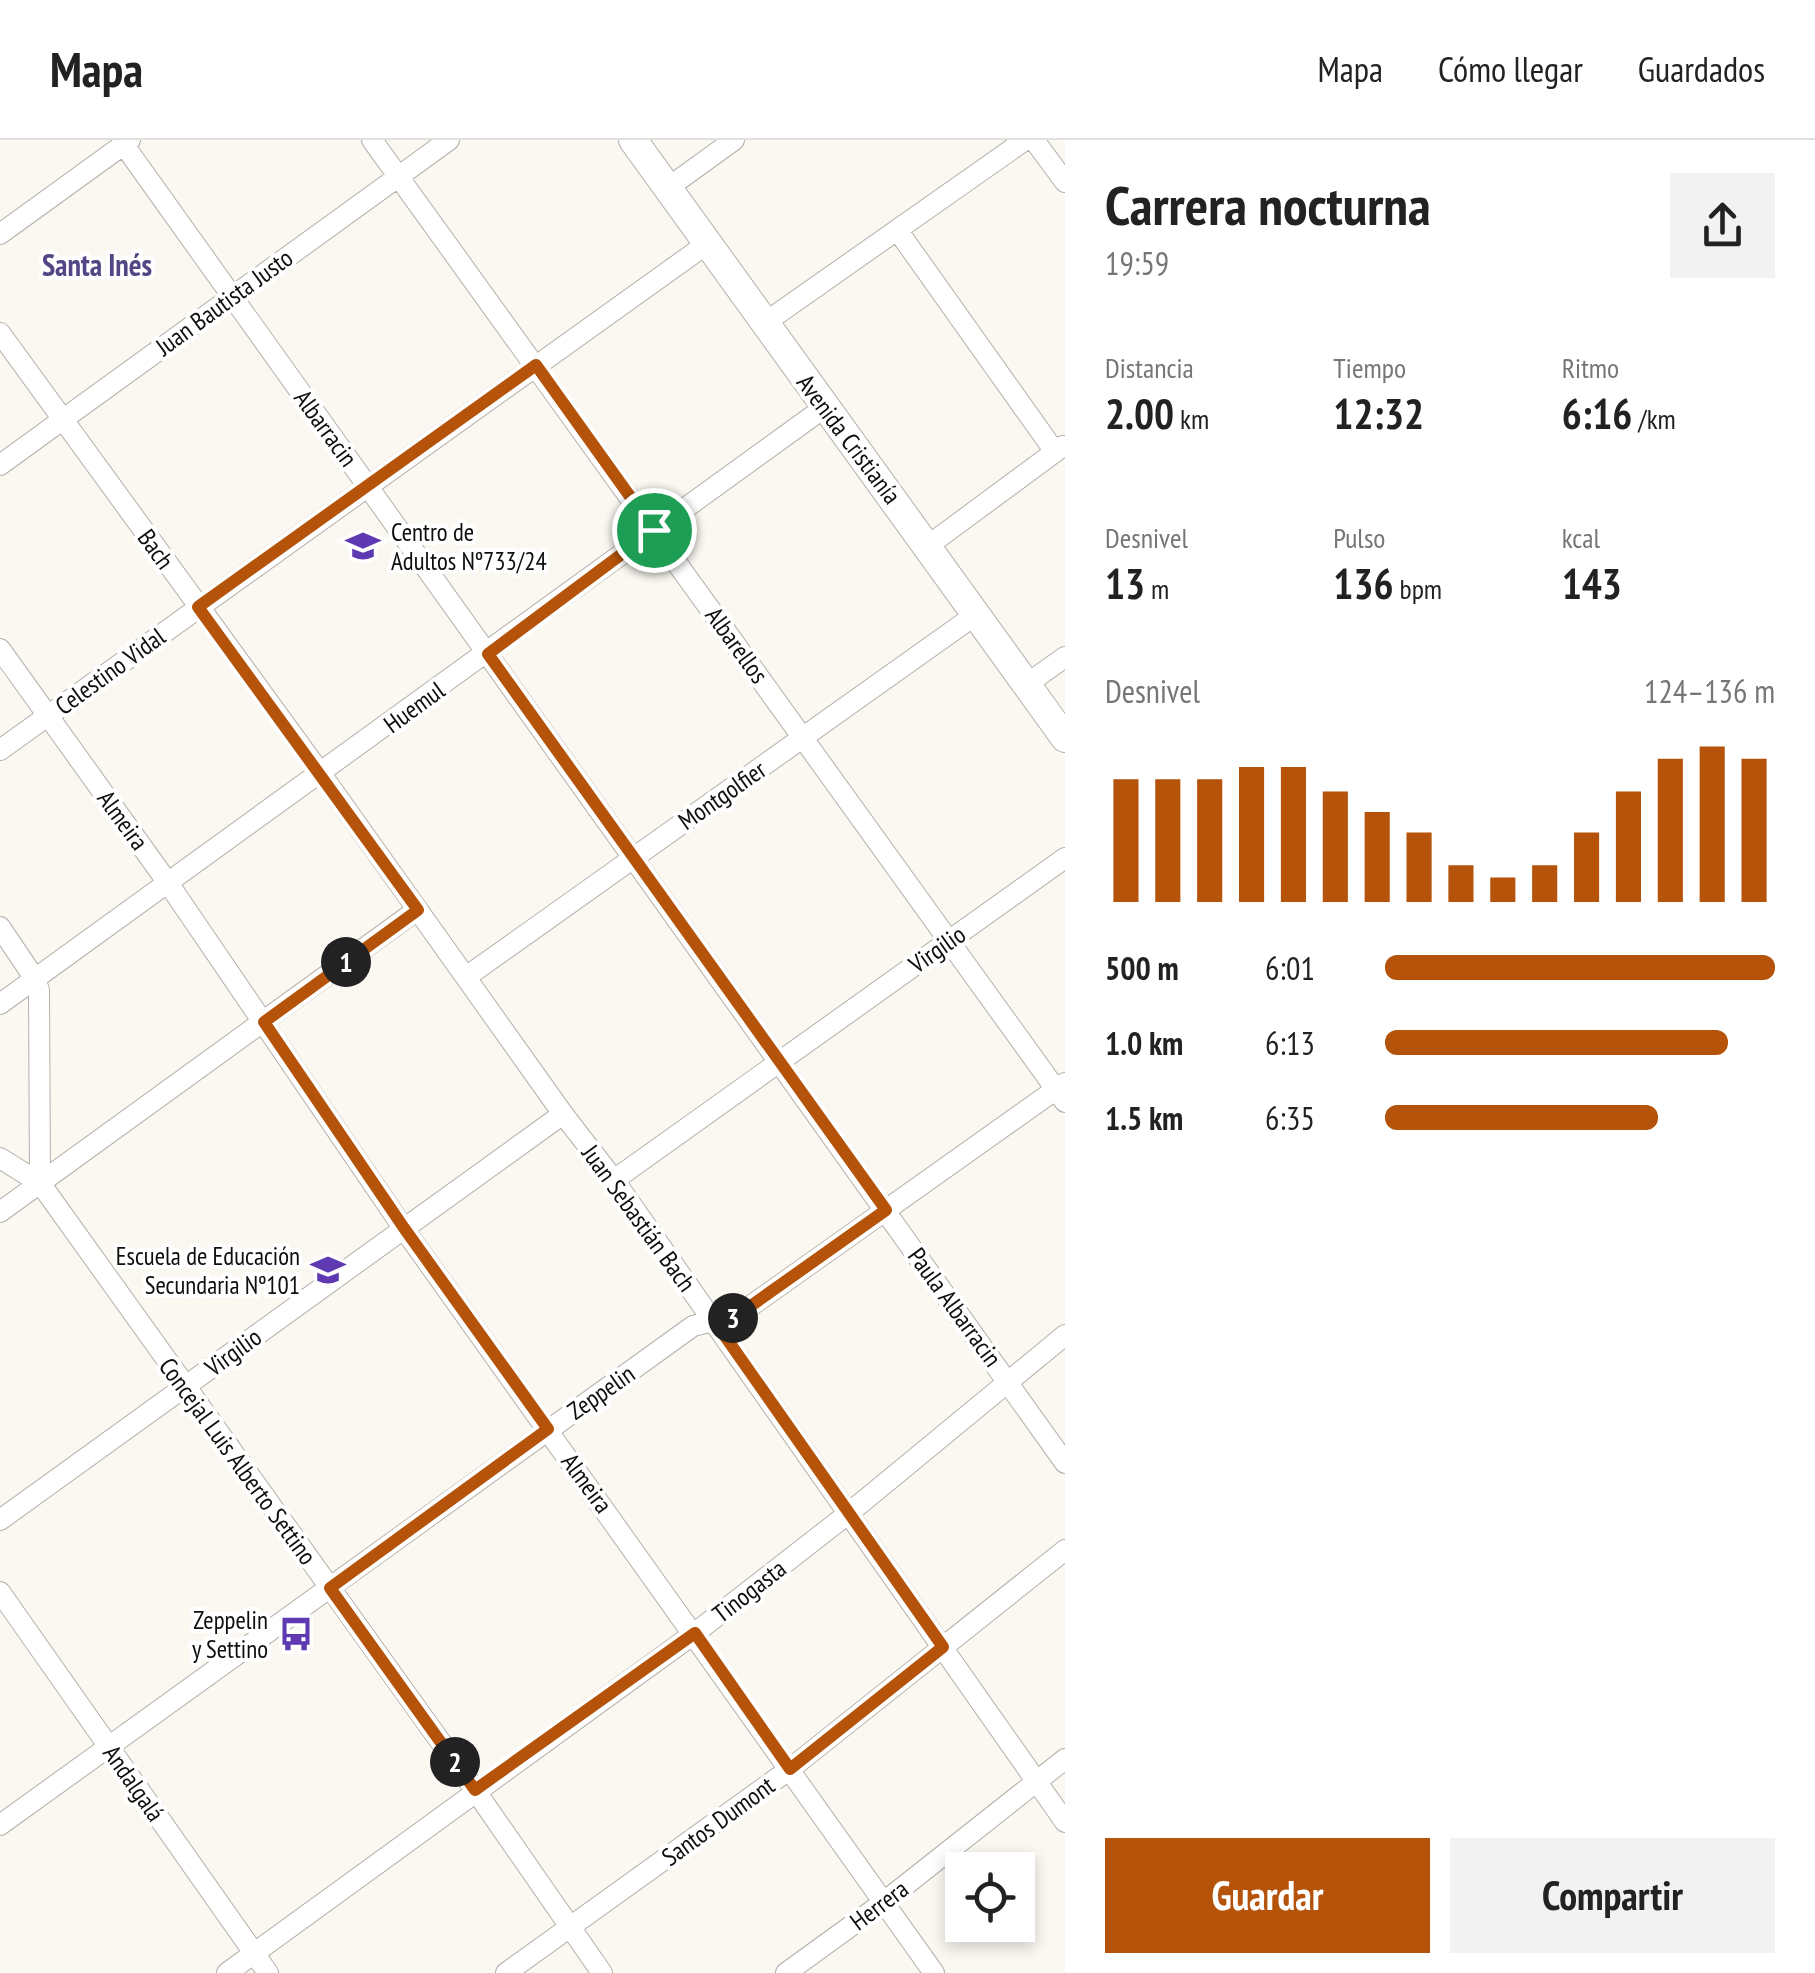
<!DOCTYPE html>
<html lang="es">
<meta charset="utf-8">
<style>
:root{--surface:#fff;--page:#f2f2f2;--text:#222;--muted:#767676;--line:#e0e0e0;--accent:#b45309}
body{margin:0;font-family:"PT Sans Narrow",sans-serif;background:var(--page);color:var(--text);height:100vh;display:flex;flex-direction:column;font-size:38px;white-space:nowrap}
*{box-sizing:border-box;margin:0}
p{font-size:32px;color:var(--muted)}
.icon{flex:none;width:55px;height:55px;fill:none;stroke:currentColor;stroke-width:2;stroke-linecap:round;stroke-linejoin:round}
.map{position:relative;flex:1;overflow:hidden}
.panel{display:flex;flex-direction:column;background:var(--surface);width:750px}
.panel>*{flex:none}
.buttons{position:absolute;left:945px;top:1712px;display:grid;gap:20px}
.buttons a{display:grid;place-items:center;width:90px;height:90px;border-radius:0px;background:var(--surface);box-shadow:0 5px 15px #0003;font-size:50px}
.pin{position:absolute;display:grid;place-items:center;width:85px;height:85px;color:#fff;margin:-42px;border:5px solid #fff;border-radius:50%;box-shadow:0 2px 10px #0007}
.km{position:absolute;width:50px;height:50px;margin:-25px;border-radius:50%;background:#222;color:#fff;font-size:28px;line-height:50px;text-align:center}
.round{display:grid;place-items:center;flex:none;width:105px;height:105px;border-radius:0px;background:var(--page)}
.overview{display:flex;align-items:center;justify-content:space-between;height:170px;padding:0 40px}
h1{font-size:55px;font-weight:700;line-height:75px}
.metrics{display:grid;grid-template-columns:repeat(3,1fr);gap:15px;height:170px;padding:10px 40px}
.metrics div{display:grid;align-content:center}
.metrics b{font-size:42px;font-weight:700}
.metrics small{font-size:28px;font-weight:400}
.metrics p{font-size:28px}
.chart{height:280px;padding:20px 40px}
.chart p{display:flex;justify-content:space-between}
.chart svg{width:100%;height:180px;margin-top:10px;stroke:var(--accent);stroke-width:6}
.action{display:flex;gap:20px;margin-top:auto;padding:20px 40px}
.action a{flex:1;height:115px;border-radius:0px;background:var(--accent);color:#fff;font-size:40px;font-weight:700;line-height:115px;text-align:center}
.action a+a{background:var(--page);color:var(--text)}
ul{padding:0 40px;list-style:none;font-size:32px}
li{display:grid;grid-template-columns:160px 120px 1fr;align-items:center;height:75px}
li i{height:25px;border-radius:12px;background:var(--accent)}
header{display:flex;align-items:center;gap:60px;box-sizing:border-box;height:140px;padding:0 50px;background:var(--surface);border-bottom:2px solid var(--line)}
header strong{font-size:48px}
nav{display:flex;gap:55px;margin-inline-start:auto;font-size:35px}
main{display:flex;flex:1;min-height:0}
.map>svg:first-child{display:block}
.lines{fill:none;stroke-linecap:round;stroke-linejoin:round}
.minor-casing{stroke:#b3b0aa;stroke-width:22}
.major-casing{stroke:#b3b0aa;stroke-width:30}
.minor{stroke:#fff;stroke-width:20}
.major{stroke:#fff;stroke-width:28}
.route-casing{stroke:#fff;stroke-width:20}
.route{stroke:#b45309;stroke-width:12}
.labels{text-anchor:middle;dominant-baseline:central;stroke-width:8;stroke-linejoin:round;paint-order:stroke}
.street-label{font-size:25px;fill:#0f0e0c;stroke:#fff}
.poi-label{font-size:25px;fill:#0f0e0c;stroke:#fff;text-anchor:end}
.quarter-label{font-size:30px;font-weight:bold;fill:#544684;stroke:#fff}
</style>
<header>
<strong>Mapa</strong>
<nav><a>Mapa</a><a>Cómo llegar</a><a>Guardados</a></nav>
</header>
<main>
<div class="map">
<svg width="1065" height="1833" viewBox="0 0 1065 1833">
<rect width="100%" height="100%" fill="#fbf8f2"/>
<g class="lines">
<g class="minor-casing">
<path id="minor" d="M372,0L1065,962
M1034,0L1065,42
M124,5L1065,1323
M669,47L734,0
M898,91L1055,312
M0,94L130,0
M766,182L1025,0
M0,193L321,634L563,974L614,1040L1065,1682
M0,325L449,0
M929,405L1063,306
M0,509L168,743L404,1089L934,1833
M1027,544L1065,517
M0,610L708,103
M0,787L35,839L39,850L40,1043
M466,837L978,473
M0,864L825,267
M0,1018L40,1043L475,1650L602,1833
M614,1040L1065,718
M0,1072L417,770
M0,1380L563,974
M0,1452L268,1833
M0,1685L693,1186L738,1175L1065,943
M227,1833L695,1493L849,1373L1065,1195
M506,1833L790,1629L1065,1410
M786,1833L884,1762L1065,1619"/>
</g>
<g class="major-casing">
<path id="major" d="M633,0L1065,598"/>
</g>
<use href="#minor" class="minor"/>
<use href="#major" class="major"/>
</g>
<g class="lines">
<g class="route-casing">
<path id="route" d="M536,225L654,390L488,514L886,1070L738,1175L715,1182L943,1507L790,1629L695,1493L475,1650L330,1448L548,1289L404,1088L264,882L418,770L198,467Z"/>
</g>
<use href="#route" class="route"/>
</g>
<defs>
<g id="school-bare" transform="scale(2.7)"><path d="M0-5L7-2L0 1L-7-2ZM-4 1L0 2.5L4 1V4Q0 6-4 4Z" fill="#5f39b1" stroke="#fff" stroke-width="2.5" paint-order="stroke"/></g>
<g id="bus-bare" transform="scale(2.7)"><path d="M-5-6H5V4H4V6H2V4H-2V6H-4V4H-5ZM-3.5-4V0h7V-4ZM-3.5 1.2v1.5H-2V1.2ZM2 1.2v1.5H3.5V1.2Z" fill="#5f39b1" stroke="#fff" stroke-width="2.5" paint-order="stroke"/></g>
</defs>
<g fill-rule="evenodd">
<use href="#school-bare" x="363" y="406"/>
<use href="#school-bare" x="328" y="1130"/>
<use href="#bus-bare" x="296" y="1494"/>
</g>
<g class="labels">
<g class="street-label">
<text transform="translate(224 162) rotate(-36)">Juan Bautista Justo</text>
<text transform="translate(326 288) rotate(54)">Albarracin</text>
<text transform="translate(849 299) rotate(53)">Avenida Cristianía</text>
<text transform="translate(156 409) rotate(54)">Bach</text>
<text transform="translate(737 505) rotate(54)">Albarellos</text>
<text transform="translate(110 531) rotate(-36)">Celestino Vidal</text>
<text transform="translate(414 567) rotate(-36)">Huemul</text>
<text transform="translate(722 655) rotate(-35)">Montgolfier</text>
<text transform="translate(123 680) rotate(54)">Almeira</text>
<text transform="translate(937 809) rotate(-35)">Virgilio</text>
<text transform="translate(639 1078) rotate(54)">Juan Sebastián Bach</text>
<text transform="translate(955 1167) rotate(54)">Paula Albarracin</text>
<text transform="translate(233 1212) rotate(-36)">Virgilio</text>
<text transform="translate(601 1252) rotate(-35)">Zeppelin</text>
<text transform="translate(238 1321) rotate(54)">Concejal Luis Alberto Settino</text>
<text transform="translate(587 1343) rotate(54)">Almeira</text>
<text transform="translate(749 1451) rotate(-38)">Tinogasta</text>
<text transform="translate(134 1643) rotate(55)">Andalgalá</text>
<text transform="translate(718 1681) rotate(-36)">Santos Dumont</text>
<text transform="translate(879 1765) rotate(-37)">Herrera</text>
</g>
<g class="poi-label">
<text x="391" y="392" text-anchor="start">Centro de<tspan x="391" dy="29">Adultos Nº733/24</tspan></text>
<text x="300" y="1116">Escuela de Educación<tspan x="300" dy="29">Secundaria Nº101</tspan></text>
<text x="268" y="1480">Zeppelin<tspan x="268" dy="29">y Settino</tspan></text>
</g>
<g class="quarter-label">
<text x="97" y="124">Santa Inés</text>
</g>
</g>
</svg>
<div class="buttons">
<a><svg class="icon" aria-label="locate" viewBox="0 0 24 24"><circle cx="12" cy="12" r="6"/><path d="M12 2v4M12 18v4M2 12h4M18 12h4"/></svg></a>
</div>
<div class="pin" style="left:654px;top:390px;background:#1e9e55"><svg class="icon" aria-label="arrive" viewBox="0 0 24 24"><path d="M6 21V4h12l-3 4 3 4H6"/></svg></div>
<b class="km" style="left:346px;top:822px">1</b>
<b class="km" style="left:455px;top:1622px">2</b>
<b class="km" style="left:733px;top:1178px">3</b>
</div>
<section class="panel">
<div class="overview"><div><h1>Carrera nocturna</h1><p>19:59</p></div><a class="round"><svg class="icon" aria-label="share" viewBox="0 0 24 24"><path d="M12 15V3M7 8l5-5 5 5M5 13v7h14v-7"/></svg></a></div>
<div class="metrics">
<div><p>Distancia</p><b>2.00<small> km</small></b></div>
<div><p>Tiempo</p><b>12:32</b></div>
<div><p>Ritmo</p><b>6:16<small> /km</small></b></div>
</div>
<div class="metrics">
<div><p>Desnivel</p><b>13<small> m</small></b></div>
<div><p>Pulso</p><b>136<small> bpm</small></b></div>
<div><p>kcal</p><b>143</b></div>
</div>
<div class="chart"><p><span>Desnivel</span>124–136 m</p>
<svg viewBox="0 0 160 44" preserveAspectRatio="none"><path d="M5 44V14M15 44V14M25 44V14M35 44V11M45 44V11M55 44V17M65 44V22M75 44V27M85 44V35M95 44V38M105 44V35M115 44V27M125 44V17M135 44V9M145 44V6M155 44V9"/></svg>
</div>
<ul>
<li><b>500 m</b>6:01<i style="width:100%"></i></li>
<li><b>1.0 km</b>6:13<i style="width:88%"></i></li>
<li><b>1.5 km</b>6:35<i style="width:70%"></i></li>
</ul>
<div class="action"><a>Guardar</a><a>Compartir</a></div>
</section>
</main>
